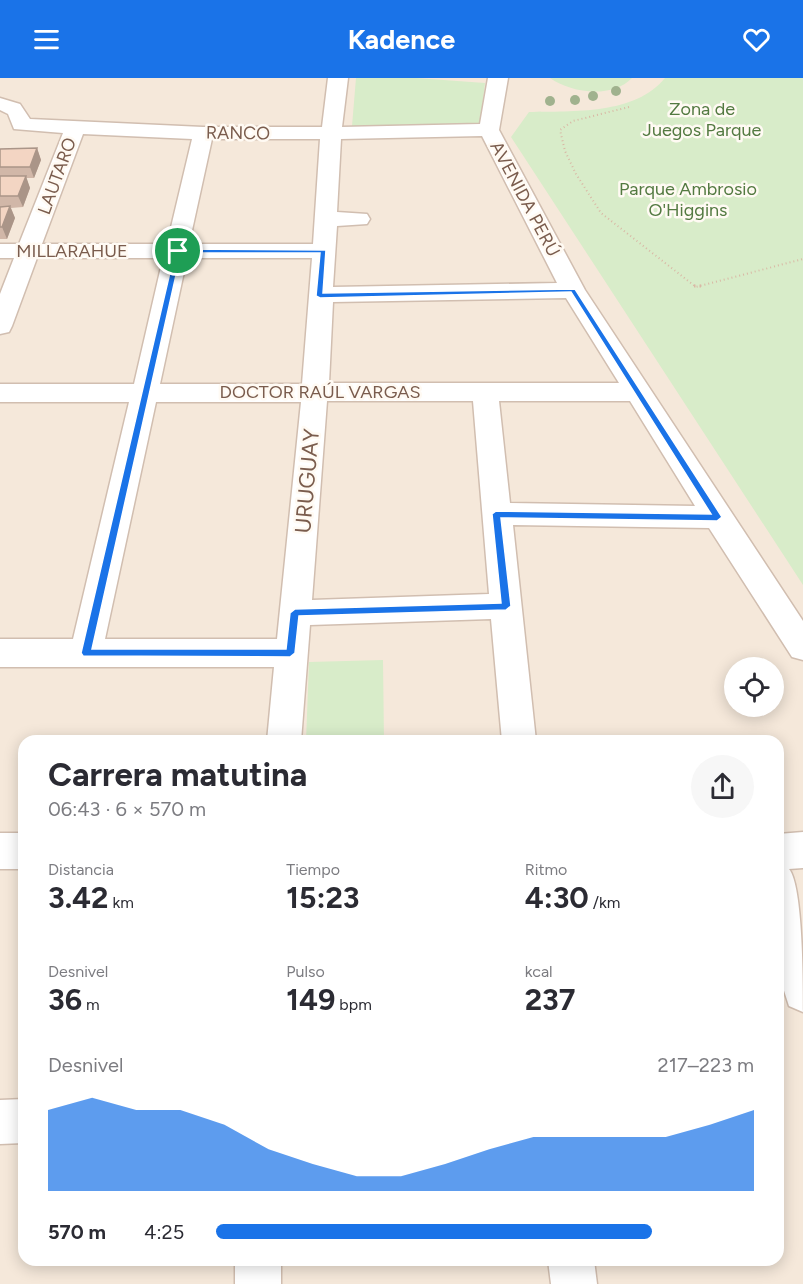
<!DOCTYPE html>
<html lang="es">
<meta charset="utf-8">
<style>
:root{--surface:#fff;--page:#f7f7f7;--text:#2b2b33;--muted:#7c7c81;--accent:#1a73e8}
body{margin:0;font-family:Figtree,sans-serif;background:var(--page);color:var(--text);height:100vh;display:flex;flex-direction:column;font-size:22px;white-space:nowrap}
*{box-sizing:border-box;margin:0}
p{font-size:20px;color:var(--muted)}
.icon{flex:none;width:33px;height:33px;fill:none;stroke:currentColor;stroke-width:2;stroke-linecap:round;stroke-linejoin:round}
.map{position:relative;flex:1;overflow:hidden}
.drawer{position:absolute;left:18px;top:657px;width:766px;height:531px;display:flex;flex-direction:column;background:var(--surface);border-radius:18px;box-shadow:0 3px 15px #0003}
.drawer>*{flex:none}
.controls{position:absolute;left:724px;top:579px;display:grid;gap:12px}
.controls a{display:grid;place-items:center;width:60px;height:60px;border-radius:50%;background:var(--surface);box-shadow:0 3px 15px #0003;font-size:30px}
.pin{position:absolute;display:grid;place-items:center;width:51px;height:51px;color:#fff;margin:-26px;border:3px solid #fff;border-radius:50%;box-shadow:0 2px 6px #0007}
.round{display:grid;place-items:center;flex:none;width:63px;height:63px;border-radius:32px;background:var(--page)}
.overview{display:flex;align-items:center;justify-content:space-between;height:102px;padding:0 30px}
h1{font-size:33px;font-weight:700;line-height:45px}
.metrics{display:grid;grid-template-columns:repeat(3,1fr);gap:9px;height:102px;padding:6px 30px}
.metrics div{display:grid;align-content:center}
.metrics b{font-size:30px;font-weight:700}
.metrics small{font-size:16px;font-weight:400}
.metrics p{font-size:16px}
.chart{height:168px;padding:12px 30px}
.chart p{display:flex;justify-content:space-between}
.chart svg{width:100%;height:108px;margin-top:6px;fill:var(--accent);opacity:.7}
ul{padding:0 30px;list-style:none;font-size:20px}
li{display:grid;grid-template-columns:96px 72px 1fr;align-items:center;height:45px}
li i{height:15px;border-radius:8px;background:var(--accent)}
header{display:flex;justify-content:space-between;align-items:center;height:78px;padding:0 30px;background:var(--accent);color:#fff;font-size:27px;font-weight:700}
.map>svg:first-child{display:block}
.residential{fill:#f5e8da;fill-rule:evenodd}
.green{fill:#d8ecc9}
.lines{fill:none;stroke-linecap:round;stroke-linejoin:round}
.minor-casing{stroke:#d1beb0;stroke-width:3}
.path-far1{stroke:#d9b8a5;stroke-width:2;stroke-dasharray:1 3;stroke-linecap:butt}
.path{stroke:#d9b8a5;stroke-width:3;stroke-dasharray:1.5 4;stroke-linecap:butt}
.minor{fill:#fff;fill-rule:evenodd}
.tree{fill:#a0b28e}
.wall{fill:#d1b7a8}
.shaded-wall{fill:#aa9588}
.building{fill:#f3d5c3;stroke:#aa9588;stroke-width:1.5}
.route{fill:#1a73e8;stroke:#fff;stroke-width:1.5;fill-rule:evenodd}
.labels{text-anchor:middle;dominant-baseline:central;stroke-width:5;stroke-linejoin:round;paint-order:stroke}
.far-park-label{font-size:18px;fill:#537a41;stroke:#fffaf3}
.far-street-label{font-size:18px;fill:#7a5c4d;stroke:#fffaf3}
.street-label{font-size:22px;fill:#7a5c4d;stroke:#fffaf3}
</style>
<header><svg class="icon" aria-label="menu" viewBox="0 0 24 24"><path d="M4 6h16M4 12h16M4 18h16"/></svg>Kadence<svg class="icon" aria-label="heart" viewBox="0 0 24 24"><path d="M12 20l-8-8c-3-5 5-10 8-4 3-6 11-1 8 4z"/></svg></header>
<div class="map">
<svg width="803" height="1206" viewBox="0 0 803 1206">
<rect width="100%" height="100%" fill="#fdf6ec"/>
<path class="residential" d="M0,0H803V1206H0ZM735,590H774V628H735ZM24,663H778V1182H24Z"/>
<path class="green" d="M356,0H416L485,5L480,47L352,48Z
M550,0H632C612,21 571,15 550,0Z
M665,0H803V507L511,59L529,34C573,33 635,37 665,0Z
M383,582L384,663H306L309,584Z"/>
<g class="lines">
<g class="minor-casing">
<path id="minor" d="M328,0H348L342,49L480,46L488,0H508L499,52L585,212L803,543V582L792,579L709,450L513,447L536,663H502L491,541L310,547L301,663H267L274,589H0V561H73L129,324H0V306H134L163,180H37L12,248L9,254L0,256V216L14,180H0V166H19L63,55L14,51L8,36L0,32V20L20,26L30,41L203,49H322ZM83,56L192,61L167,166H42ZM482,58L557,205L333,209L337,148L367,146L370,141L367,136L337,134L341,61ZM212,61H320L313,166H189ZM187,180H312L302,306H160ZM566,220L619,305H329L333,224ZM327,323H473L489,516L312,522ZM499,323H630L695,428L510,425ZM156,324H301L277,561H105Z
M803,754V790L789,791C803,808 803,905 803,934L789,928L778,894V756Z
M0,755H24V791H0Z
M24,1021V1065L0,1066V1022Z
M235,1182H281V1206H235Z
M548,1182H594L597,1206H551Z"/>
</g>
<path class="path-far1" d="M629,29L573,43L560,52L565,73L576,96L601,135L696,209L803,181"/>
<path class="path" d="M694,208H701"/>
<use href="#minor" class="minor"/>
</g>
<g class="tree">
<circle cx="616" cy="13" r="5"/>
<circle cx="593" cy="18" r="5"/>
<circle cx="575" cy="22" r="5"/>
<circle cx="550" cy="23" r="5"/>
</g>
<path class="wall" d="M37,70L41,82L34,100H26L30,110L23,129L11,130L15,140L7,161H0V71Z"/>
<path class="shaded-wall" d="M37,70L41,82L34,100L30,89Z
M26,98L30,110L23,129L18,118Z
M10,128L15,140L7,161L2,149Z"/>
<path class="building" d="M37,70L30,89H0V71Z
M0,98H26L18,118H0Z
M10,128L2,149H0V129Z"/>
<path class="route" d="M178,171L326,172L323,215L575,211L722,439L717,443L501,440L511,528L506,532L299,538L295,575L290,579L83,578L81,575L175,173ZM181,175H320L316,218L320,220L571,214L711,436L496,433L492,436L501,525L295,531L290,535L286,571H92Z"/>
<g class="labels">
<g class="far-park-label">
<text x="702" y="31">Zona de<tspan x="702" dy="21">Juegos Parque</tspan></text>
<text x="688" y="111">Parque Ambrosio<tspan x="688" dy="21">O'Higgins</tspan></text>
</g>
<g class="far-street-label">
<text transform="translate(238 55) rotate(1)">RANCO</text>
<text transform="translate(57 98) rotate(-70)">LAUTARO</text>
<text transform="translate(525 121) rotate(62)">AVENIDA PERÚ</text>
<text x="72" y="173">MILLARAHUE</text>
<text x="320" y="314">DOCTOR RAÚL VARGAS</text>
</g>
<g class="street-label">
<text transform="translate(307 403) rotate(-85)">URUGUAY</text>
</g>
</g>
</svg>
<div class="controls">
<a><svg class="icon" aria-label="locate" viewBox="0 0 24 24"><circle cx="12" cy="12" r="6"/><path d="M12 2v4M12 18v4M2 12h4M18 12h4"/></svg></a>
</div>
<div class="pin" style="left:178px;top:173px;background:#1e9e55"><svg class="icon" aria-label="arrive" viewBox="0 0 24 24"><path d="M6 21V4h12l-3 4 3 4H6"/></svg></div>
<section class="drawer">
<div class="overview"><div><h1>Carrera matutina</h1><p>06:43 · 6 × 570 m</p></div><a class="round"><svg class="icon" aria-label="share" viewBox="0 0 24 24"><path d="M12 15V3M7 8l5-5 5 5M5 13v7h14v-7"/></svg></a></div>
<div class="metrics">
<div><p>Distancia</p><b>3.42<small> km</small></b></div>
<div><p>Tiempo</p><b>15:23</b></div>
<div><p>Ritmo</p><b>4:30<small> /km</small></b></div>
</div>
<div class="metrics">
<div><p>Desnivel</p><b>36<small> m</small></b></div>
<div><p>Pulso</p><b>149<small> bpm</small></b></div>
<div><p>kcal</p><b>237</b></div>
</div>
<div class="chart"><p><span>Desnivel</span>217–223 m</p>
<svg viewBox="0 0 160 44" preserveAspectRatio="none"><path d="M0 44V11L10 6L20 11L30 11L40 17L50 27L60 33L70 38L80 38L90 33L100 27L110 22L120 22L130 22L140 22L150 17L160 11V44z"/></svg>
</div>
<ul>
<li><b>570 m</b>4:25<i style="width:81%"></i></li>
</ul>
</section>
</div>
